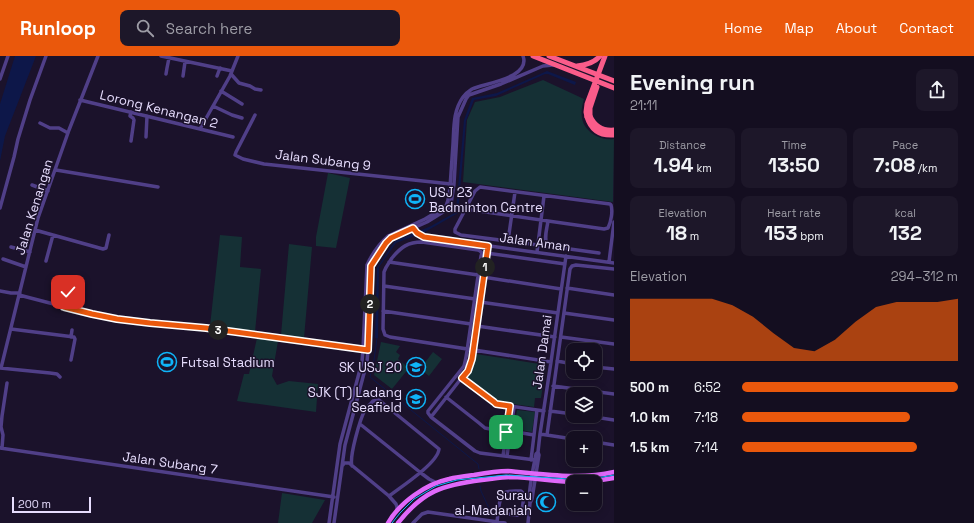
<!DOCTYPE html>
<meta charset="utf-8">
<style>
:root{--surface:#140e20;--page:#1d1729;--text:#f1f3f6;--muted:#9d9ca5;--line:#332e3e;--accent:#ea580c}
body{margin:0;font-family:"Space Grotesk",sans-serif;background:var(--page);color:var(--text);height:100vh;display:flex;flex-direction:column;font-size:15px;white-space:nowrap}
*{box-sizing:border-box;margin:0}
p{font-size:13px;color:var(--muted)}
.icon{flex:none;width:22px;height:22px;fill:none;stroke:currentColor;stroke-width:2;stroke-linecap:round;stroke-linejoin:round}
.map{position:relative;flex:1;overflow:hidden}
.panel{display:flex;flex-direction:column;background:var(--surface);width:360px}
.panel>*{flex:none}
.tools{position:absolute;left:566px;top:287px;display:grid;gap:8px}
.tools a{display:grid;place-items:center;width:36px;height:36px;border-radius:8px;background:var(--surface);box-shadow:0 2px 10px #0003,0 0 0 1px var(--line);font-size:20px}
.scale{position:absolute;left:12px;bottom:10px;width:79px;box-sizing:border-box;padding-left:4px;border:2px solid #e7ddfe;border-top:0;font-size:11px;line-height:14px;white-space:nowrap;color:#e7ddfe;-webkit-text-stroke:3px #1b122b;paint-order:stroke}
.pin{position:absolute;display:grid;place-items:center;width:34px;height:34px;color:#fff;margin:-17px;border-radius:8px;box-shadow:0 2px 6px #0006}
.km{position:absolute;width:20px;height:20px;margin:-10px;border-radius:50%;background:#222;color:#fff;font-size:11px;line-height:20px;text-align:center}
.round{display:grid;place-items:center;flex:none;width:42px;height:42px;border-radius:8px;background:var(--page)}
.headline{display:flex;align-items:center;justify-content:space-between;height:68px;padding:0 16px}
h1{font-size:22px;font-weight:700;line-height:30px}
.metrics{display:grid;grid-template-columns:repeat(3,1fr);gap:6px;height:68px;padding:4px 16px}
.metrics div{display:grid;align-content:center;border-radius:8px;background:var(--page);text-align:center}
.metrics b{font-size:20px;font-weight:700}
.metrics small{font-size:11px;font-weight:400}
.metrics p{font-size:11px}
.chart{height:112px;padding:8px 16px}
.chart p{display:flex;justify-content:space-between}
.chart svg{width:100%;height:72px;margin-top:4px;fill:var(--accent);opacity:.7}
ul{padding:0 16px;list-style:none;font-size:13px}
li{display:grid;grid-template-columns:64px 48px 1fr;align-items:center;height:30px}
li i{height:10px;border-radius:5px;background:var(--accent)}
header{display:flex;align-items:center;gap:24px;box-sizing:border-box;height:56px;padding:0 20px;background:var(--accent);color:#fff}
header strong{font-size:19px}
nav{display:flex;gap:22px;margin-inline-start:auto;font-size:14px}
.search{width:280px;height:36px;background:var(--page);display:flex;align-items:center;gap:10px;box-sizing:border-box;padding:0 14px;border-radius:8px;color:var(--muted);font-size:15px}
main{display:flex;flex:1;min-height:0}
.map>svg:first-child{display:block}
.green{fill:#153035}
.water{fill:#0d1749}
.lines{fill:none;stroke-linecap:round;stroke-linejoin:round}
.stream{stroke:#0d1749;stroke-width:1}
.minor{stroke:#503f88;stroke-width:3.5}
.major{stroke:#e068fa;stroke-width:4.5}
.highway{stroke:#fa5c8a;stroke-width:5}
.tram{stroke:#0fb4f8;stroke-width:1}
.highway-bridge{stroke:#fa5c8a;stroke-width:5}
.route-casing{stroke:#fff;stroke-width:8}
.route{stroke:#ea580c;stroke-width:5}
.labels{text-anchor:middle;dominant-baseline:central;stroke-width:3;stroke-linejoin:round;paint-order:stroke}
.street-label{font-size:13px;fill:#e7ddfe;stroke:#1b122b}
.poi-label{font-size:13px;fill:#e7ddfe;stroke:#1b122b;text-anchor:end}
</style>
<header>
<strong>Runloop</strong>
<div class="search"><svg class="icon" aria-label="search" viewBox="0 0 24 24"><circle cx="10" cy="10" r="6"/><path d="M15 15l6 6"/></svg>Search here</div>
<nav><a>Home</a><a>Map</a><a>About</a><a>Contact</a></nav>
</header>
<main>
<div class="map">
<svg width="614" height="467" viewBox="0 0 614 467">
<rect width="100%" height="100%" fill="#1b122b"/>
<path class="green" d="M543,24L584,43C582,49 581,56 582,62C584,76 601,85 614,83L613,146L463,126L467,64L475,46L500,41Z
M328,117L350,122L336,192L316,190V181Z
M220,179L242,181L240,211L261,213L255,276L210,270Z
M289,188L312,191L304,282L281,279Z
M257,282L278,285L272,320L277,329L289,325L318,328L316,356L237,345L244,318H249Z
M381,286L400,290L396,296L400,299L398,303L409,312L392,333L374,319Z
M433,296L442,303L429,320L420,313Z
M476,298L546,309L541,342H535L534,351L500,346L496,344L467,321L473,312Z
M517,354L535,356L532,376L514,373Z
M282,437L325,444L312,467H278Z"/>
<path class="water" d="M15,0H36L5,80L0,105V48Z
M547,15L576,26L575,29L548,18H545L496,40L474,44L466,65L458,157L425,176L396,187L379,211L378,282H375L377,212L395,185L431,170L456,156V154L464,64L472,42L497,37Z"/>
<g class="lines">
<path class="stream" d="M377,282L374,304L370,321L478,408L479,413
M480,430L481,435L493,461"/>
<path class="minor" d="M161,0L232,15
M166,18L167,12L169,2
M231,18L239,27L250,30L255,33L261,34
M183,20L185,6
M217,20L220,12
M0,23L8,0
M221,35L242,48
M80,44L233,81
M213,50L232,59L242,62
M131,56L130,60L133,62L134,64L131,85
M255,59L236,96L235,99L243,103L264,108L451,128
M40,67L50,72H59L68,77
M200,73L230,20L238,0
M146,81L147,60
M56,114L158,131
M32,129L48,135
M0,152L14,101L18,83L30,44L46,0
M465,153L604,173L608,172C611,166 613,155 611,149L610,148L480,131L475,135L455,173V176L461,179L538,189
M548,165C547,173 543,184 548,190L599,197
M412,172L417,177L424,181L614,207
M35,174L103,193L106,192L109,179
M508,185L515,136
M11,191L30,196
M537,196L544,140
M486,197L565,208
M3,203L26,211
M46,205L53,179
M389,206L478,219
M609,206L614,166
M483,221L561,233
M384,230L475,243
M567,232L614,239
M0,235L11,237H20
M19,239L92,258L117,263L150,267L206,272L365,293
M480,246L558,257
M64,251L68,236
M383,255L471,268
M564,257L614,264
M477,270L555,281
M11,273L74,281L75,283L71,304
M71,281L72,274
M561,281L614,288
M557,305L573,308
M595,311L614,313
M0,312L50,317L57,318L60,321
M1,312L38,162L69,74L98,0
M462,322L496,348L544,355
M553,330L614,338
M446,341L479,367L485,372L506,376
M550,355L573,358
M588,360L614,364
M431,361L467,315L472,303L474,293L487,190
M360,368L421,417L429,423L437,427
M510,375L534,379
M540,378L573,383
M547,379L570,213L572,210L576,209L614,213
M595,386L614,389
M0,392L334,441
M2,392L3,379L1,371L2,360L7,327
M503,400L510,350
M507,400L514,351
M531,404L537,354
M535,404L480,397L475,395L431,361L428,357V355L464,310C466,303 467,296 468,288L481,200L482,197L480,195L478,194L422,186C408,186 401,191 392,202C389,207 386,210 384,216L383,273L385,279L390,281L551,306
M343,409L344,407H349L389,440L396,448L397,451V454
M352,410C349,401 360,363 365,354C367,351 371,348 373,345L379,344L439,393C438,407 401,431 389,440
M530,447C527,438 534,409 536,398L538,396
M497,466C498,460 499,439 504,437C508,434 516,435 521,435L523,437C524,442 523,457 518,459C515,460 503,457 499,456
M329,467L340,388L362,306L363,293L367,209C372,198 380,187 388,180L425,163L445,151C449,146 449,138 450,131C451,117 452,102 453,88C454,71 453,55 463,41C466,37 469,35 472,33C486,27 531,22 523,0
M334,467L345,389L367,306L368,294L371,210L386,187L391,182L427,166L448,153L451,148L454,128L458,61L466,43L469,39L501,28L543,10L553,9
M413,467L422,458L428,456L505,467
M528,467L530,447L532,443L539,399L538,396L540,378L551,306L566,200"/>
<path class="major" d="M589,426L614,422
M388,467C400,446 426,428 449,423C457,421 466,420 474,419C485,417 496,415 508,415C543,418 579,424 614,416
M398,467C423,435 442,429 482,424C492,423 502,421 512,421C532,422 553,425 573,426"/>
<path class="highway" d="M533,0L614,32
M549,0L614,25
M577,10C586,9 594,7 600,0
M590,60C595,71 603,75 614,74
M587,61C591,74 600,80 614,79"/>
<path class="tram" d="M392,467L400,457L414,443L436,430L457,424L506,419L569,423H591L614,419"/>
<path class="highway-bridge" d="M590,60V52L597,31
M587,61L586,56L587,48L605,0"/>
</g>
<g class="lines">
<g class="route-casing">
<path id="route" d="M68,236L64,251L92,258L117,263L150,267L206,272L368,294L371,210L386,187L391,182L413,172L417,177L424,181L488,190L472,303L468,315L462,322L494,346L496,348L510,350L506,376"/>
</g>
<use href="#route" class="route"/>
</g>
<defs>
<g id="stadium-ring" transform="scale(1)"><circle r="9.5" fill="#1b122b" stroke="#0fb4f8" stroke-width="1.5"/><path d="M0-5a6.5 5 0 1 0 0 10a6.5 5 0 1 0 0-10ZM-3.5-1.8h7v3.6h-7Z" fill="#0fb4f8"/></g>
<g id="school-ring" transform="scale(1)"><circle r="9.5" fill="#1b122b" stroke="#0fb4f8" stroke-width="1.5"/><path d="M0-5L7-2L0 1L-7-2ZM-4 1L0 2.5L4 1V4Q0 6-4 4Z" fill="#0fb4f8"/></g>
<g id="mosque-ring" transform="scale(1)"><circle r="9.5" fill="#1b122b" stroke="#0fb4f8" stroke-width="1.5"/><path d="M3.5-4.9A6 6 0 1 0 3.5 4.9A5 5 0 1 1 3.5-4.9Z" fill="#0fb4f8"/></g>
</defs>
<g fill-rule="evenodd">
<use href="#stadium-ring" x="415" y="143"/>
<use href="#stadium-ring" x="167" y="306"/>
<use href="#school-ring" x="416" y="311"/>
<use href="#school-ring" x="416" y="343"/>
<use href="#mosque-ring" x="546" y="446"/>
</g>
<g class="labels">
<g class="street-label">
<text transform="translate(159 53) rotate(14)">Lorong Kenangan 2</text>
<text transform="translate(323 104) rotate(7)">Jalan Subang 9</text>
<text transform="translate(34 151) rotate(-73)">Jalan Kenangan</text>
<text transform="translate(535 186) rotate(8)">Jalan Aman</text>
<text transform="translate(542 296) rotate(-82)">Jalan Damai</text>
<text transform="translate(170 407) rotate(8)">Jalan Subang 7</text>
</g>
<g class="poi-label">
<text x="429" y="136" text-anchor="start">USJ 23<tspan x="429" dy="15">Badminton Centre</tspan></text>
<text x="181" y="306" text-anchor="start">Futsal Stadium</text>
<text x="402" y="311">SK USJ 20</text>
<text x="402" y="336">SJK (T) Ladang<tspan x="402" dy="15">Seafield</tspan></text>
<text x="532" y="439">Surau<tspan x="532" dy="15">al-Madaniah</tspan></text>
</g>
</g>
</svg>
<div class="tools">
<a><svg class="icon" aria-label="locate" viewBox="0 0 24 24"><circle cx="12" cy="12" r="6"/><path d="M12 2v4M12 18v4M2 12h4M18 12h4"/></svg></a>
<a><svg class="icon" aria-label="layers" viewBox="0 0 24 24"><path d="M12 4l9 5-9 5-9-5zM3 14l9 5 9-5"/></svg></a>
<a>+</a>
<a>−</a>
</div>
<div class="scale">200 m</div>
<div class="pin" style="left:506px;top:376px;background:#1e9e55"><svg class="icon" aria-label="arrive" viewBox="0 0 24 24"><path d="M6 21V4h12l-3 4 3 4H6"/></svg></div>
<div class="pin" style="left:68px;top:236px;background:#d93025"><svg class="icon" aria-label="check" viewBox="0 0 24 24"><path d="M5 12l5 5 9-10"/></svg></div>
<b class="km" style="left:485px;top:211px">1</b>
<b class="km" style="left:370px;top:248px">2</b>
<b class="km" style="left:218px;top:274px">3</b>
</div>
<section class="panel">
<div class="headline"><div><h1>Evening run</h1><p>21:11</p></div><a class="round"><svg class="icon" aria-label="share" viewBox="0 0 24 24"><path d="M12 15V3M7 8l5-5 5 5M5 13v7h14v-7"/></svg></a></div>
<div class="metrics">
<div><p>Distance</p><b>1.94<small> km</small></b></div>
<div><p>Time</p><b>13:50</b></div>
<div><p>Pace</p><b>7:08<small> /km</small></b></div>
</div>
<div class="metrics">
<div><p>Elevation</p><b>18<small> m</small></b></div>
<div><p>Heart rate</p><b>153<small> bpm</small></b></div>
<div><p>kcal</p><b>132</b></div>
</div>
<div class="chart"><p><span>Elevation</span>294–312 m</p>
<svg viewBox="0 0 160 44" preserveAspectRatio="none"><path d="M0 44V6L10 6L20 6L30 6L40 6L50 10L60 17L70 27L80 36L90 38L100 31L110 20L120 11L130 8L140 8L150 8L160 6V44z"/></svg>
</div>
<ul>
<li><b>500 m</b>6:52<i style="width:100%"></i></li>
<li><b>1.0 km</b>7:18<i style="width:78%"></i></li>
<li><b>1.5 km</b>7:14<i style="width:81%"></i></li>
</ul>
</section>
</main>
